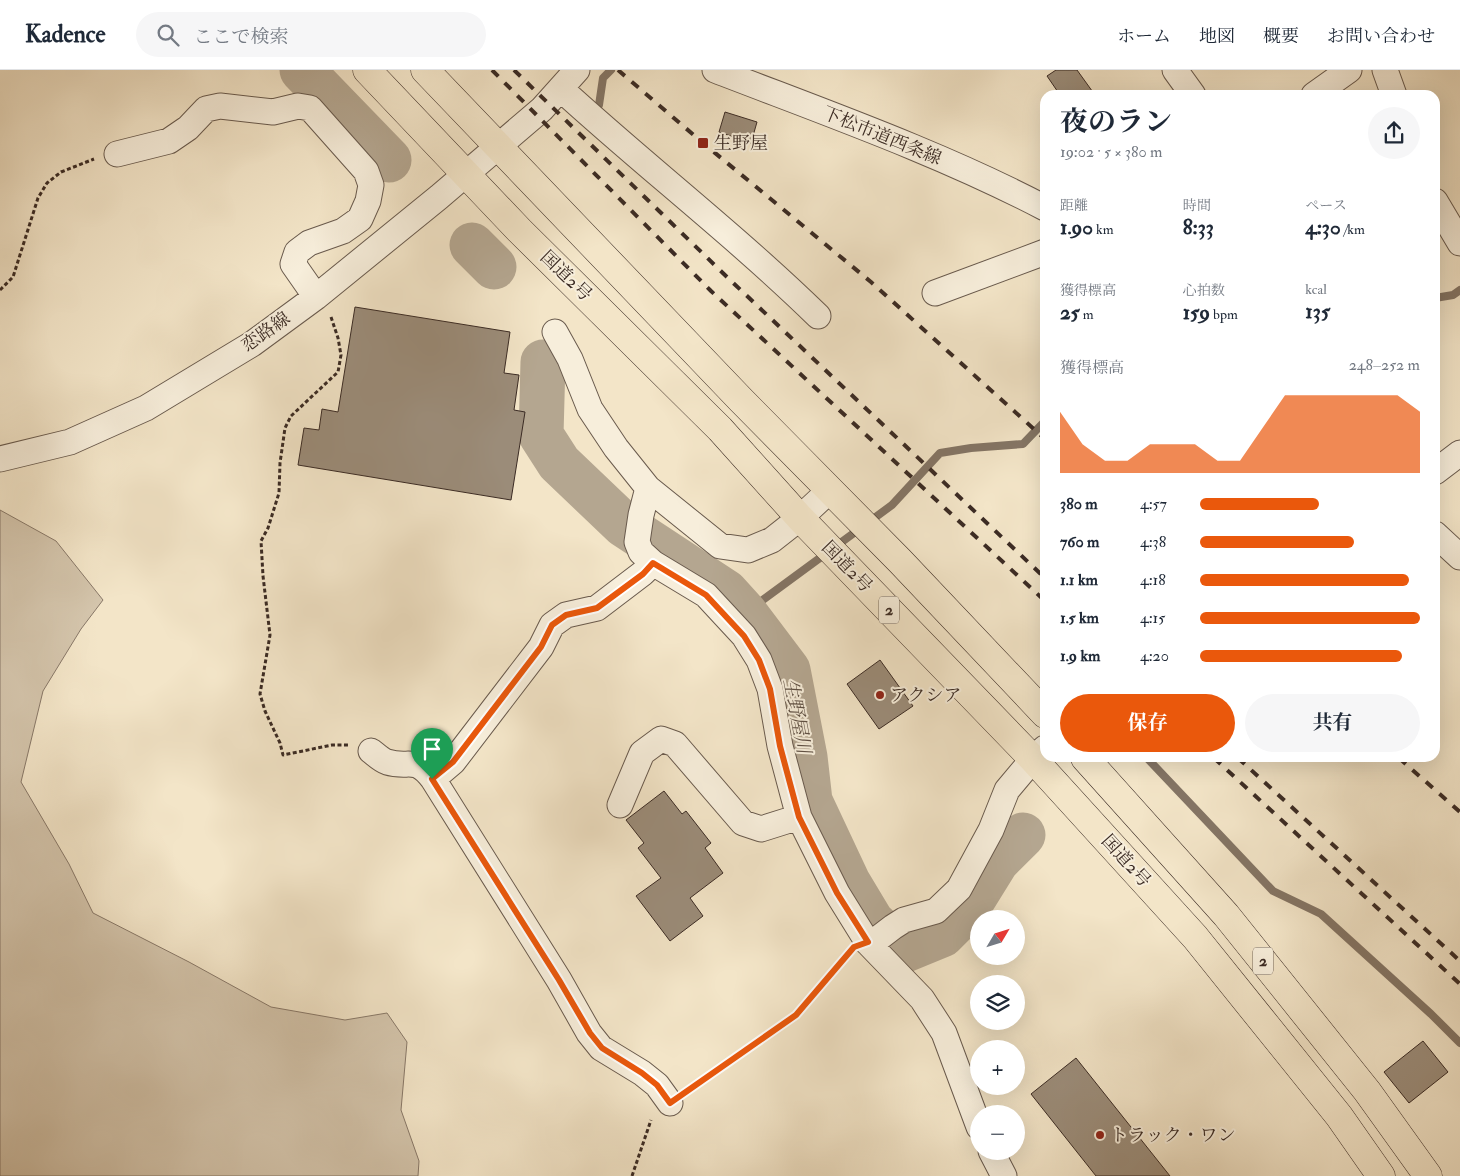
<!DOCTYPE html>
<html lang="ja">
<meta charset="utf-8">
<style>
:root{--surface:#fff;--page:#f6f6f7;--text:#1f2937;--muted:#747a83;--line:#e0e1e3;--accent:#ea580c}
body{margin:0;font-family:"IM FELL Double Pica","Noto Serif JP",serif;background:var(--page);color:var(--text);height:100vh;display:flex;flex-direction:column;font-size:19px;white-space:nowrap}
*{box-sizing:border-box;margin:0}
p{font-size:16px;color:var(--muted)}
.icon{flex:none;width:28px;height:28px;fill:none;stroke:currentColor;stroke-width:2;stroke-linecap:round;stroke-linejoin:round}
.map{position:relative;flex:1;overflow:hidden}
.drawer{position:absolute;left:1040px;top:20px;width:400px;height:672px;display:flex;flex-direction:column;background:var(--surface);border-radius:15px;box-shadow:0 5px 20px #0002}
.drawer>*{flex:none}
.needle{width:32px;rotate:52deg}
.buttons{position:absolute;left:970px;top:840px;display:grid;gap:10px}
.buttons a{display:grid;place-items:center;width:55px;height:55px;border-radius:50%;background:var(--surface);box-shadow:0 5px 20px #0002;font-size:25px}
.pin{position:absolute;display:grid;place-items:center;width:42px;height:42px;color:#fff;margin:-51px -21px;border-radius:50% 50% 50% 0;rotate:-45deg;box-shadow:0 0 5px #0007}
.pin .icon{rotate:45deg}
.round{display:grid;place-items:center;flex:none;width:52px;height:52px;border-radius:26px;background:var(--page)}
.headline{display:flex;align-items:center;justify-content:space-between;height:85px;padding:0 20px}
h1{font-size:28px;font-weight:700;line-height:38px}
.stats{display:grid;grid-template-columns:repeat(3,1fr);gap:8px;height:85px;padding:5px 20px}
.stats div{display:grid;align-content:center}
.stats b{font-size:21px;font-weight:700}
.stats small{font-size:14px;font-weight:400}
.stats p{font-size:14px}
.chart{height:140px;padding:10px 20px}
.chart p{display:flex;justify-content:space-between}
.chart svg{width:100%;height:90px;margin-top:5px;fill:var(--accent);opacity:.7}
.action{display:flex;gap:10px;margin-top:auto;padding:10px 20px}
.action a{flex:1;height:58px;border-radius:30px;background:var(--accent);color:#fff;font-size:20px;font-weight:700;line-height:58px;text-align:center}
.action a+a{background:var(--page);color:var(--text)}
ul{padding:0 20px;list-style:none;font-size:16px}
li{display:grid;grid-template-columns:80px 60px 1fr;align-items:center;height:38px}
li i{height:12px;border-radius:6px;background:var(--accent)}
header{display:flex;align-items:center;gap:30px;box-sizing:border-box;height:70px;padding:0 25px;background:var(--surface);border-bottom:1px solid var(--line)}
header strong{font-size:24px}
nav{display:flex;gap:28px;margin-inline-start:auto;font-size:18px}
.search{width:350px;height:45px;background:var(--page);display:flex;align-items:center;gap:12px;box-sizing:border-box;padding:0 18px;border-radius:28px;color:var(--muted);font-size:19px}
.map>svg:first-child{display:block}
.green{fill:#d4c5ac;stroke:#887868}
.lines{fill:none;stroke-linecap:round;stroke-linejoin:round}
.stream{stroke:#847565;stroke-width:8}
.river{stroke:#b4a690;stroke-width:45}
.building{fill:#9b8c79;stroke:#3b2b24}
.minor-casing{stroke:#695a4d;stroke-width:27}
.highway-casing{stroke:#3b2b24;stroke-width:29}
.path{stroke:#3b2b24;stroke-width:3;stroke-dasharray:4 2.5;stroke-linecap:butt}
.minor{stroke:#f7eedb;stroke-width:25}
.highway{stroke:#f3e5c8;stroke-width:28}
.rail{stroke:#3b2b24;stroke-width:4;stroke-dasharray:9 9;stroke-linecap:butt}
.route-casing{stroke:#fff;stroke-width:10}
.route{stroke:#ea580c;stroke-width:6}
.poi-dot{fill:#8f2418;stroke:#f7eedb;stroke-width:2}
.labels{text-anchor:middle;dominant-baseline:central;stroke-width:4;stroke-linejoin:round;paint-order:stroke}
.shield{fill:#f7eedb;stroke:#73665b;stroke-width:1}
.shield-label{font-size:16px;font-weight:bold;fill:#3b2b24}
.street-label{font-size:18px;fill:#3b2b24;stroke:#f7eedb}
.poi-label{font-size:18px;fill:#3b2b24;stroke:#f7eedb;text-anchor:start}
.water-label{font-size:19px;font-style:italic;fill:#5f5044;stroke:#f7eedb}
</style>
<header>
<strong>Kadence</strong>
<div class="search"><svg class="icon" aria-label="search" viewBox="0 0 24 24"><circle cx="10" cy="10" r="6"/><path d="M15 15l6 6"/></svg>ここで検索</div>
<nav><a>ホーム</a><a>地図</a><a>概要</a><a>お問い合わせ</a></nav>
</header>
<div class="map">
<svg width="1460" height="1106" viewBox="0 0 1460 1106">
<rect width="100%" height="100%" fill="#f3e5c8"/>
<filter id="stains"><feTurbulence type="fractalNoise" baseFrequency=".004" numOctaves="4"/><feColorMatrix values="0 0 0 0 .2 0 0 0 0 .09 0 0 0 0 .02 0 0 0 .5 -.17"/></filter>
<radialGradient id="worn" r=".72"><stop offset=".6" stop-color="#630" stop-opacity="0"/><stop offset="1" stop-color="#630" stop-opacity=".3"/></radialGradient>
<path class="green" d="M0,440L56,471L103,530L81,559L43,621L21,712L69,794L93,843L189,892L271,937L345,950L387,943L407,972L401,1040L419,1091L418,1106H0Z"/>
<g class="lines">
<path class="stream" d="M599,35L603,8L611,0
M1435,228L1453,225L1460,220
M745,543L892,435L940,383L971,378L1023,374L1045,351
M1147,688L1273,821L1321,844L1431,944L1460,973"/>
<path class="river" d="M302,0L389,90
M472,175L494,197
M543,292L541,365L559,393L624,455L726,522L745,543L788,600L805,687L810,731L848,812L872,852L903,881L942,865L966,841L997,791L1023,765"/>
</g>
<path class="building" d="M1056,0H1077L1095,25H1060L1047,6Z
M725,42L757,52L751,73L719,62Z
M355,237L510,262L504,303L519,305L514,340L525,342L511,430L298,395L304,358L319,360L322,339L338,342Z
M880,590L913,636L879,659L847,614Z
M664,721L682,744L686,741L711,773L705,778L723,803L690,828L703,846L670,871L636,826L661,808L638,778L644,773L626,750Z
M1423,971L1448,1002L1409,1033L1384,1002Z
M1076,988L1170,1106H1096L1031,1024Z"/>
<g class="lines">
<g class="minor-casing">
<path id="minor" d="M715,0C826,43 940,83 1045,138
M1175,0L1193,25
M1385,0L1394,25
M561,19C645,96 736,166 818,246
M1314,25L1349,0
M117,84L169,71L188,58L206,39L220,36L273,42L298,36L310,38L366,101L371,115L368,131L360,149L343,161L309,173L297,182L293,194L316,227
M1435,131L1460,173
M935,223L1045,182
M555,262L570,289L590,339L616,378L648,418L720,476L748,480L772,470L800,448L830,420
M0,389L70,372L146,338L252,274L316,227L439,127L542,39L577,0
M1435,402L1460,383
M648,418L641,445L637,472L641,482L653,493L706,525L744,566L759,590L770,619L780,676L799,747L837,823L868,873L922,929L944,963L979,1057
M1435,464L1460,487
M371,681C375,684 381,690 387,692C410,699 414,685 433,709L559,910L589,963L601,978L642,1003L657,1015L670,1033
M433,709L453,692L541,577L552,555L566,545L597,538L643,503L653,493
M620,735L642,683L661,669L675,674L743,753L761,759L799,747
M868,873L876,870L893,857L904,850L936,841L959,819L991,760L1007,720L1033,689L1045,678
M991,1081L1004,1106"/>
</g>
<g class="highway-casing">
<path id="highway" d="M367,0L519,160L720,359L800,448L1033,689L1195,867L1339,1046L1381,1106
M425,0L741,330L900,491L1045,644
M1085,688L1226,845L1367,1021L1428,1106"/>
</g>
<path class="path" d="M0,220L13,207L38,128L47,113L61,102L94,89
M331,247L338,268L341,285L338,302L291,346L285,358L280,393L279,423L268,458L261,471L263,506L270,565L260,624L265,641L280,673L283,685L332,675H348
M690,1020L796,945L847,885
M632,1106L651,1050"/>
<use href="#minor" class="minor"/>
<use href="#highway" class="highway"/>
<path class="rail" d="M492,0L711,221L1045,531
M514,0L728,208L1045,508
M618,0L703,73L871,212L1045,369
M1214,688L1460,914
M1238,688L1460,891
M1399,688L1460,742"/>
</g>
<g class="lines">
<g class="route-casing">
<path id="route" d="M653,493L706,525L744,566L759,590L770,619L780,676L799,747L837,823L868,872L854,877L796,945L670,1033L657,1015L642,1003L602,978L590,963L559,910L432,709L453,692L541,577L552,555L566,545L597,538L643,504Z"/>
</g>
<use href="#route" class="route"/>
</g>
<g class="poi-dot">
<rect x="697" y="67" width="12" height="12" rx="2.5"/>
<circle cx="880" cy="625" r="5"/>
<circle cx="1100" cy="1065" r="5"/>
</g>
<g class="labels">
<g class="shield">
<rect x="879" y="526.5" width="20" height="27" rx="4"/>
<rect x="1253" y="877.5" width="20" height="27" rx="4"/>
</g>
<g class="shield-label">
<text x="889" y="540">2</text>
<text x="1263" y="891">2</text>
</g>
<g class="street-label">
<text transform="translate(882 66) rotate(22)">下松市道西条線</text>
<text transform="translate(566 206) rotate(44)">国道2号</text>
<text transform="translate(266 262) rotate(-35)">恋路線</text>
<text transform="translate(847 497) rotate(46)">国道2号</text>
<text transform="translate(1126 791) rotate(48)">国道2号</text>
</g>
<g class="poi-label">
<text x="714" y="73">生野屋</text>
<text x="890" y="625">アクシア</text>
<text x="1110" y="1065">トラック・ワン</text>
</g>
<g class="water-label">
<text transform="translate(797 646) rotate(79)">生野屋川</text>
</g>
</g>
<rect width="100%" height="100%" filter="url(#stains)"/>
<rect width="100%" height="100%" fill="url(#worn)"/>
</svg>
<div class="buttons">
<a><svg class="needle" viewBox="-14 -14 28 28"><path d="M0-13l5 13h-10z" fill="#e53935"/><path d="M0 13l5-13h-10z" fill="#747a83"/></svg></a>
<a><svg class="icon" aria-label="layers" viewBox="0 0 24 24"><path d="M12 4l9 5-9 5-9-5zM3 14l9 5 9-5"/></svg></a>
<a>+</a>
<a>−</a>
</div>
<div class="pin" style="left:432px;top:709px;background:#1e9e55"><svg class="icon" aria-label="arrive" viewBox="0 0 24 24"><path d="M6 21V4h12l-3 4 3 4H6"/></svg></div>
<section class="drawer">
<div class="headline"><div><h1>夜のラン</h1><p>19:02 · 5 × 380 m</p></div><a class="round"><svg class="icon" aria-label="share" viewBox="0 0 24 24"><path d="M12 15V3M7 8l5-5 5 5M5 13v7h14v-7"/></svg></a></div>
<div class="stats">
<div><p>距離</p><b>1.90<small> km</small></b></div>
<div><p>時間</p><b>8:33</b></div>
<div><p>ペース</p><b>4:30<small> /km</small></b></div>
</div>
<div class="stats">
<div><p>獲得標高</p><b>25<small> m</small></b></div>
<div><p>心拍数</p><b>159<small> bpm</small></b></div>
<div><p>kcal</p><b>135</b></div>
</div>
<div class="chart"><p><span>獲得標高</span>248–252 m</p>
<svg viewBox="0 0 160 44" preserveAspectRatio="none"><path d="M0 44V14L10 30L20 38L30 38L40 30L50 30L60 30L70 38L80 38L90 22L100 6L110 6L120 6L130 6L140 6L150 6L160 14V44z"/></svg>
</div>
<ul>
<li><b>380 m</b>4:57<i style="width:54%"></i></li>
<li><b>760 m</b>4:38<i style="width:70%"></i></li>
<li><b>1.1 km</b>4:18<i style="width:95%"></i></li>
<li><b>1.5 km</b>4:15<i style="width:100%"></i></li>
<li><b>1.9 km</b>4:20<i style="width:92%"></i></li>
</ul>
<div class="action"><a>保存</a><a>共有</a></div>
</section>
</div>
